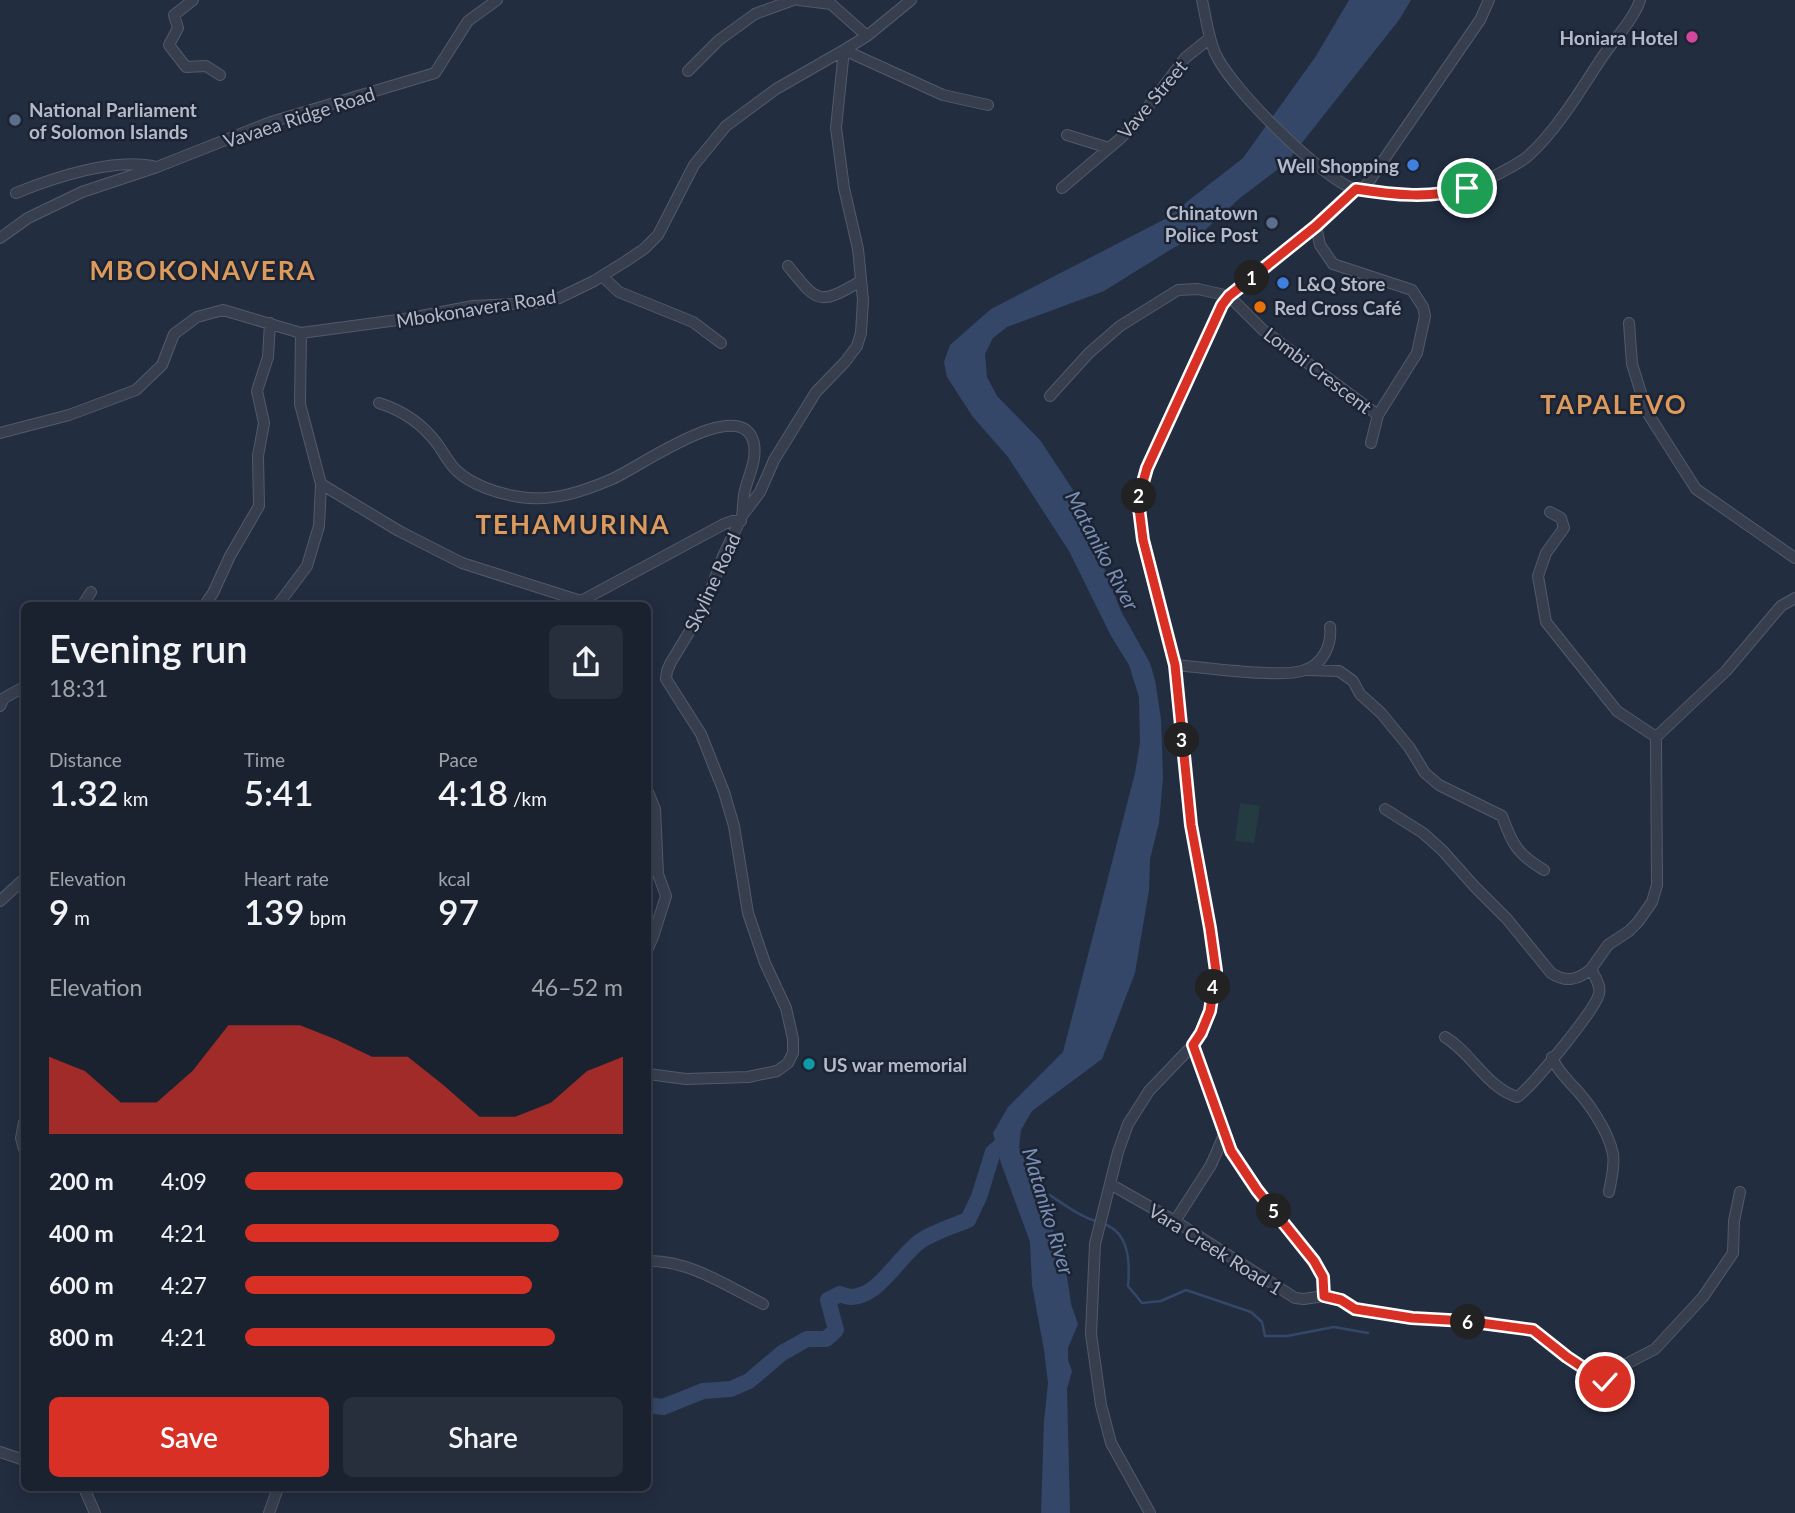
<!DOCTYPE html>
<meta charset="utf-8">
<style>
:root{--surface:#1a2230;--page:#272f3c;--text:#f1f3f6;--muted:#9fa4ab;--line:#383f4c;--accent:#d93025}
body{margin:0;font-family:Lato,sans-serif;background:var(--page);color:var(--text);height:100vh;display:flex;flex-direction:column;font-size:26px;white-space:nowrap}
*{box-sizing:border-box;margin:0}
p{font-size:23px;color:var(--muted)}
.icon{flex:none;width:38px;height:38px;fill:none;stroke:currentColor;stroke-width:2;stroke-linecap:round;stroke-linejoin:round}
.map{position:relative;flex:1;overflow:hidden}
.details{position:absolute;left:21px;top:602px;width:630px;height:889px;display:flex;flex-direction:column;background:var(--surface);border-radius:10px;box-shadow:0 4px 18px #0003,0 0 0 2px var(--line)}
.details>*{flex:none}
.pin{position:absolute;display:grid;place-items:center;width:60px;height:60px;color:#fff;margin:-30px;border:4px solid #fff;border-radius:50%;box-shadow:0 2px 7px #0007}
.km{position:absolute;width:35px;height:35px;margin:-18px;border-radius:50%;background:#222;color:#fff;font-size:19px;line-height:35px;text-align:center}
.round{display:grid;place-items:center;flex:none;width:74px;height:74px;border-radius:10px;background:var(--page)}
.headline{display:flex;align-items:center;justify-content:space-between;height:119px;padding:0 28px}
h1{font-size:38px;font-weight:600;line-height:52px}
.metrics{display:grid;grid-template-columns:repeat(3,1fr);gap:10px;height:119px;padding:7px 28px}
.metrics div{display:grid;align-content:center}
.metrics b{font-size:35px;font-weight:600}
.metrics small{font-size:19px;font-weight:400}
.metrics p{font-size:19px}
.chart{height:196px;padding:14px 28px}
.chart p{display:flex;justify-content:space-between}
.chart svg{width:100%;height:126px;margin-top:7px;fill:var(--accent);opacity:.7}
.action{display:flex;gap:14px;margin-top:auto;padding:14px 28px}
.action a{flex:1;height:80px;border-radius:10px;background:var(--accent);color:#fff;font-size:28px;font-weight:600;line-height:80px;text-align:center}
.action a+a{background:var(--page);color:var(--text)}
ul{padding:0 28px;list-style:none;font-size:23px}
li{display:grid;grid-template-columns:112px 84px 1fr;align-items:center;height:52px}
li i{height:18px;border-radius:9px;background:var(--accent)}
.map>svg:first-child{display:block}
.green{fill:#243c41}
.water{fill:#354768}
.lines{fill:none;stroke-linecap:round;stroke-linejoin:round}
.stream{stroke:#354768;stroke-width:2.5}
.river{stroke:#354768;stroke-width:16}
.minor-casing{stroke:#525a6a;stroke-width:12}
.minor{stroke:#373f4f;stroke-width:10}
.route-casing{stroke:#fff;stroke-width:14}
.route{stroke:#d93025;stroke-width:9}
.hotel-dot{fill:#d1479c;stroke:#1c2434;stroke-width:2.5}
.service-dot{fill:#5c6f8a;stroke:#1c2434;stroke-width:2.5}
.shop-dot{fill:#3f7fe0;stroke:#1c2434;stroke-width:2.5}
.food-dot{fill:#e8710a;stroke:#1c2434;stroke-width:2.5}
.culture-dot{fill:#0f9aa8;stroke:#1c2434;stroke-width:2.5}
.labels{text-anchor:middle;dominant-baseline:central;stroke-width:5;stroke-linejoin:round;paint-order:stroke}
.poi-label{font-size:19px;font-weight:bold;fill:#b3baca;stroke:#1c2434;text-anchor:start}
.street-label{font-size:19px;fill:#b3baca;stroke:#1c2434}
.water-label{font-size:21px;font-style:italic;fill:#788eb4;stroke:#1c2434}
.district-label{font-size:26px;font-weight:bold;letter-spacing:2px;fill:#dc9b5c;stroke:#1c2434}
</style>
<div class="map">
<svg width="1795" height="1513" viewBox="0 0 1795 1513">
<rect width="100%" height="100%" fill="#222d40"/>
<path class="green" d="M1240,803L1260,806L1254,843L1235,841Z"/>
<path class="water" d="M1349,0H1411L1399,20L1286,163L1240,198L1204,231L1170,250L1104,291L1007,327L993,338L985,354L987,377L997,396L1040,440L1075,493L1121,611L1150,663L1155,680L1161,719L1163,778L1159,823L1150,859L1149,890L1135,973L1102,1059L1032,1111L1021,1130L1019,1147L1032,1178L1045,1196L1051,1212L1056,1251L1067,1276L1071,1304L1078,1324L1068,1348V1360L1072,1371L1067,1389L1070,1513H1041L1044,1421L1048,1383L1044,1350L1032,1285L1030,1242L1001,1163L993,1133L1008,1107L1063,1052L1135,773L1140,743L1139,697L1129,665L1111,636L1069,551L1008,457L973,417L947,377L944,362L950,345L991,309L1165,219L1243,158L1316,56Z"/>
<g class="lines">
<path class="stream" d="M1037,1187C1058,1199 1075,1215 1098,1222
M1104,1224C1130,1233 1130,1264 1128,1286L1142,1303L1161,1301L1186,1290L1251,1312L1262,1322L1265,1336H1287L1334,1327L1368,1333"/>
<path class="river" d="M648,1405L663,1407L703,1391L731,1389L749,1381L782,1353L807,1339H826L836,1330L828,1300L840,1294C873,1310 898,1255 922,1240C936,1231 953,1226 968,1220L979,1197L993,1152L1006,1141"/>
<g class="minor-casing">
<path id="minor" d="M193,0L174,15L178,28L169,45L186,67L206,66L220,75
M799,0L831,4L867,36
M1202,0C1206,18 1208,36 1215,53C1231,88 1315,171 1349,187C1401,200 1453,199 1500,173C1509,168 1520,163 1528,156C1555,132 1579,93 1599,62C1610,44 1634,20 1640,0
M688,71L719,40L755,14L793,0
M1067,135L1109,148
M1062,188L1122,137L1138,120L1185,58L1210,38
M1363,190L1480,20L1489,0
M16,193C55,177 116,157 156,167
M1316,226L1320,245L1333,264L1412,290L1423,307L1425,316L1417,353L1378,415L1371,443
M0,238L28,218L82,192L157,167L271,122L435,73L468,21L497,0
M788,266C818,303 818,306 861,281
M602,276L619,292L693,322L721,343
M1629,323L1632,364L1647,412L1696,489L1795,558
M1050,396L1089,353L1120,326L1178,290L1198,289L1229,296L1263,330L1378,415
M379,403C404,411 423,424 438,445C444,453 449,464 457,471C472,485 499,494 520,497C552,502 582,492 612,479C637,469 743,391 754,444C757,463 747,477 744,495C743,502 743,509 742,516
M0,433L69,415L136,390L162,365L174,334L197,317L223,310L301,333L405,319L473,306L533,303L559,298L594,281L626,261L644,249L658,235L694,165L726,126L776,89L844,50L943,95L988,105
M321,484L399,531L462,563L581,601L724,524L732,521H741
M1550,512L1561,518L1564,528L1546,553L1538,576L1546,622L1617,711L1656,737
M82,606L91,592
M204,606L213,593L230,556L259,506L258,456L264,423L257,391L268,357L270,323
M277,606L307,566L319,526L321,484L300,404L301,333
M1175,665C1204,667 1282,679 1305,670C1323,664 1332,645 1330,627
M1307,670L1339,671L1353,681L1360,694L1381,713L1409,747L1425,773L1439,785L1502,816C1512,844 1518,855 1544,870
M0,706L4,698L24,687
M648,792L655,809L658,874L666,896L653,937L648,948
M1385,809L1423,833L1442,850L1475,887L1507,919L1551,973C1566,983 1578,980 1591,969
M0,901L24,879
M1445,1037C1473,1054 1485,1086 1517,1097C1531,1088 1595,1010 1599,994C1601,985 1595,977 1591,969L1608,945L1629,931L1638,922L1652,902L1657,885L1656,737L1726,671L1781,606L1795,598
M1193,1045L1231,1151L1257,1190L1314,1261L1323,1277L1324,1296
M1552,1057C1557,1070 1563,1074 1571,1084C1588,1101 1608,1130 1613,1154C1615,1167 1611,1180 1609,1192
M648,1074L686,1079L748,1077L777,1071L788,1063L793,1053V1039L786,1008L765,963L748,913L734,826L724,792L701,734L666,679L667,671L671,662L705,606L723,556L742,516L760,492L774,460L816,392L845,362L857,346L861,333L863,300L858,249L844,188L836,128L844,50L867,36L911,0
M24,1122L21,1138L24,1149
M1110,1184L1175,1221L1295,1298L1304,1299L1324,1296L1341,1300L1355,1309L1412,1319L1466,1321L1533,1330L1567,1357L1605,1382L1626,1364L1655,1349L1703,1297L1733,1253L1734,1221L1740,1192
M1175,1221L1211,1165L1224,1135
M648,1261C689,1260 727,1286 763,1304
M0,1452L24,1460
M84,1488L95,1513
M269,1513L278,1488
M1150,1513L1111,1443L1101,1405L1091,1334L1095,1244L1118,1152L1128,1124L1149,1091L1193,1045L1201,1033L1210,1011L1216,971L1210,928L1191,825L1175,665L1143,539L1138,500L1147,468L1222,305L1229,296L1316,226L1356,189"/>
</g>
<use href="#minor" class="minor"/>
</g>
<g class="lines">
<g class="route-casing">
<path id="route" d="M1467,188C1431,199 1394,195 1356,189L1316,226L1229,296L1222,305L1147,468L1138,500L1143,540L1175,665L1191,825L1210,928L1216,971L1210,1011L1201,1033L1193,1045L1231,1151L1257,1190L1314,1261L1323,1277L1324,1296L1341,1300L1355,1309L1412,1318L1466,1321L1533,1330L1567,1357L1605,1382"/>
</g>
<use href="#route" class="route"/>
</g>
<circle class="hotel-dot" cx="1692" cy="37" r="7"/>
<g class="service-dot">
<circle cx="15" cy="120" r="7"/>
<circle cx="1272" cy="223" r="7"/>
</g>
<g class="shop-dot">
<circle cx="1413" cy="165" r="7"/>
<circle cx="1283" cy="283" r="7"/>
</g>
<circle class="food-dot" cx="1260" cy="307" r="7"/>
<circle class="culture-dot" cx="809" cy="1064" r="7"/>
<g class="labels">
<g class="poi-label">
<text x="1678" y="37" text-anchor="end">Honiara Hotel</text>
<text x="29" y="109">National Parliament<tspan x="29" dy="22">of Solomon Islands</tspan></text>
<text x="1399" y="165" text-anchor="end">Well Shopping</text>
<text x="1258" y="212" text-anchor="end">Chinatown<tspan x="1258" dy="22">Police Post</tspan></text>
<text x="1297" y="283">L&amp;Q Store</text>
<text x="1274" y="307">Red Cross Café</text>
<text x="823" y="1064">US war memorial</text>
</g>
<g class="street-label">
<text transform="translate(1152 99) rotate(-50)">Vave Street</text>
<text transform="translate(299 117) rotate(-18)">Vavaea Ridge Road</text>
<text transform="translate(476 308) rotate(-9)">Mbokonavera Road</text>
<text transform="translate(1318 370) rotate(37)">Lombi Crescent</text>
<text transform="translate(712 582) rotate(-65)">Skyline Road</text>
<text transform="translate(1216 1249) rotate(32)">Vara Creek Road 1</text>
</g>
<g class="water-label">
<text transform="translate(1103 550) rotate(62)">Mataniko River</text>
<text transform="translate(1049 1211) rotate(73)">Mataniko River</text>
</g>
<g class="district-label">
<text x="203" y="270">MBOKONAVERA</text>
<text x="1614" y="404">TAPALEVO</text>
<text x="573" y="524">TEHAMURINA</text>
</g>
</g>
</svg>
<div class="pin" style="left:1467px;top:188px;background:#1e9e55"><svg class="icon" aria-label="arrive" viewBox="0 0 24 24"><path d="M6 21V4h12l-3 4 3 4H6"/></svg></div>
<div class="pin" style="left:1605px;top:1382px;background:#d93025"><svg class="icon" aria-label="check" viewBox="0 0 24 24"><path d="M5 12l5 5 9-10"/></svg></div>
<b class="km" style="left:1252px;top:278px">1</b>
<b class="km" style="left:1139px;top:496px">2</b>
<b class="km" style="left:1182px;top:740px">3</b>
<b class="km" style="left:1213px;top:987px">4</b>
<b class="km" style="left:1274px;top:1211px">5</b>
<b class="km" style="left:1468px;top:1322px">6</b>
<section class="details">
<div class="headline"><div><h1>Evening run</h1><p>18:31</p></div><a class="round"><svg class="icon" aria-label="share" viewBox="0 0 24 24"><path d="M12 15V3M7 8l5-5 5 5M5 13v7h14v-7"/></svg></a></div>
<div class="metrics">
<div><p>Distance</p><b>1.32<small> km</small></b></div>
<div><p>Time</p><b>5:41</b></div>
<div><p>Pace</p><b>4:18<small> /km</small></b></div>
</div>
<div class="metrics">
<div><p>Elevation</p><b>9<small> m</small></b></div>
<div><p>Heart rate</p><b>139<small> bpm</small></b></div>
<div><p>kcal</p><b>97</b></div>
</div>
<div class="chart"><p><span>Elevation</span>46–52 m</p>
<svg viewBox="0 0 160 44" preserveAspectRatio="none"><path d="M0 44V17L10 22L20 33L30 33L40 22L50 6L60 6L70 6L80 11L90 17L100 17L110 27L120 38L130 38L140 33L150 22L160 17V44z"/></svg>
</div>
<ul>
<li><b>200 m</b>4:09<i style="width:100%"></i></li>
<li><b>400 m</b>4:21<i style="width:83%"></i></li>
<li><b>600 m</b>4:27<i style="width:76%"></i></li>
<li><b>800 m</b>4:21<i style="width:82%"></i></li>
</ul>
<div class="action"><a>Save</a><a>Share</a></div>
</section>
</div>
